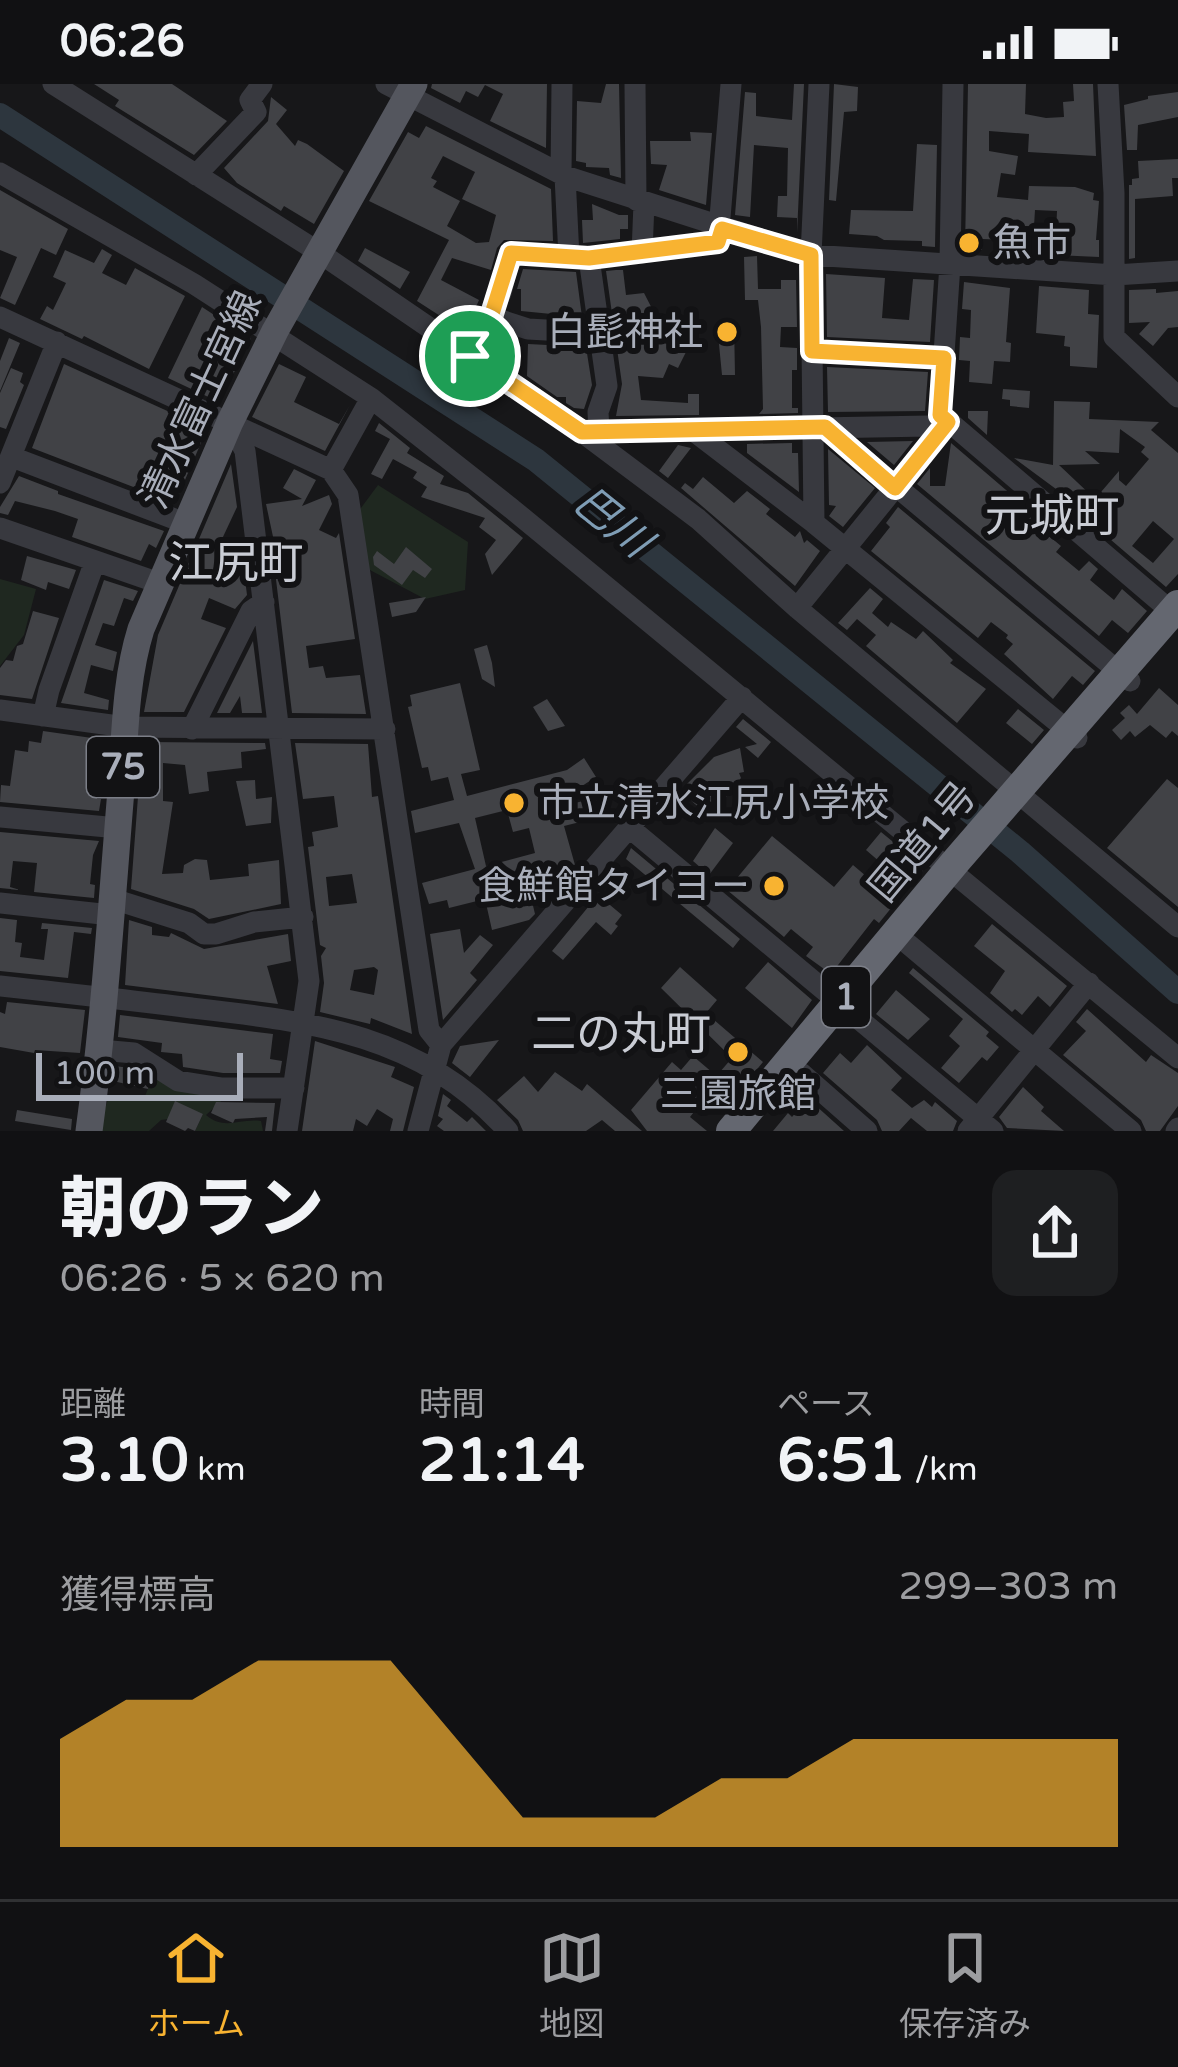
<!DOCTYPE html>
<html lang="ja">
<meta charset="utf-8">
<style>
:root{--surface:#111113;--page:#1e1f21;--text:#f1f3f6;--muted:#9c9da0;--line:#303133;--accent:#f8b331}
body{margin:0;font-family:"Varela Round","Noto Sans JP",sans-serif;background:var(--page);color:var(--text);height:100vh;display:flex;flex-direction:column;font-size:45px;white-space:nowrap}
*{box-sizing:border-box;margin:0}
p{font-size:39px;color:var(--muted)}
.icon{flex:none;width:66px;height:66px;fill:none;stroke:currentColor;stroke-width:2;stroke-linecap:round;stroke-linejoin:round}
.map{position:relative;height:1047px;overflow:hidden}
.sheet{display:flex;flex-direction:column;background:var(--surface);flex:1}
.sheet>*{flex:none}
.scale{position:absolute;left:36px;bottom:30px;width:207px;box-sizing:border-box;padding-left:12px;border:6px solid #a9aeba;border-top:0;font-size:33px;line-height:42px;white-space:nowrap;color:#a9aeba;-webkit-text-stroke:9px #121214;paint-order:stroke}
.pin{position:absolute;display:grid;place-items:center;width:102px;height:102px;color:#fff;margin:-51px;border:6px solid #fff;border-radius:50%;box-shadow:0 3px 12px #0007}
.round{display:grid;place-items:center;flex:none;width:126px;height:126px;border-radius:24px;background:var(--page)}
.headline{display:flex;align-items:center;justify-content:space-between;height:204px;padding:0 60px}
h1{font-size:66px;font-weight:800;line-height:90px}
.stats{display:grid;grid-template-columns:repeat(3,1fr);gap:18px;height:204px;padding:12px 60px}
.stats div{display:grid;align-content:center}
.stats b{font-size:60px;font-weight:800}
.stats small{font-size:33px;font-weight:400}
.stats p{font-size:33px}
.chart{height:336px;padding:24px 60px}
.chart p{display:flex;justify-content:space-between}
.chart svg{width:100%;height:216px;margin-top:12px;fill:var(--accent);opacity:.7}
.status{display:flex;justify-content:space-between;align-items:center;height:84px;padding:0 60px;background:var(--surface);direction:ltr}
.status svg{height:33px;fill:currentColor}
.menu{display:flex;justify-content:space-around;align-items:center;height:168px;border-top:3px solid var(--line);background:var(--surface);font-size:33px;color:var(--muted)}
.menu a{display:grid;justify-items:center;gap:6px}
.menu .active{color:var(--accent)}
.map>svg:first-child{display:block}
.green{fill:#1f2820}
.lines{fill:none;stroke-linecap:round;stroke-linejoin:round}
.river{stroke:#2d363e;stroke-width:24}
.building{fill:#414246;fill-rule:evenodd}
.minor{stroke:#38393f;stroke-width:21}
.major{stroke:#54565e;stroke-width:27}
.highway{stroke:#646770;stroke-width:30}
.route-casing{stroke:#fff;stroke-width:24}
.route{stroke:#f8b331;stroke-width:15}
.poi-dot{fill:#f8b331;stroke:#121214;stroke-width:4.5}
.labels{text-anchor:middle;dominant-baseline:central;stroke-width:12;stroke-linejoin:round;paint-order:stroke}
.shield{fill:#121214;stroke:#7c7f88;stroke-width:3}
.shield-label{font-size:36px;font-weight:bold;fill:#a9aeba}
.poi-label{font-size:39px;fill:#a9aeba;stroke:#121214;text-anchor:start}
.street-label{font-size:39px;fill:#a9aeba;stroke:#121214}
.water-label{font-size:42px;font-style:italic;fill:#7f9db5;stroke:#121214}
.quarter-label{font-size:45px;fill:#cacdd5;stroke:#121214}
</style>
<div class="status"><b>06:26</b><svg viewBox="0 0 49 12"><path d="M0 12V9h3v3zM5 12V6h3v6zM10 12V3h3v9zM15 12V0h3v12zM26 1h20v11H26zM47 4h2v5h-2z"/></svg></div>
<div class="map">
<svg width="1178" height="1047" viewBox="0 0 1178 1047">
<rect width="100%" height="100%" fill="#171719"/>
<path class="green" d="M378,401L468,458L465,506L425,515L368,485L358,428Z
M0,495L36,505L24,551L0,582Z
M153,993L228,1011L206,1031C225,1047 239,1034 261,1037L263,1047H195L203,1030L161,1036L149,1047H98L109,1012L126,1016L145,1012Z"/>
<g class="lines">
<path class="river" d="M0,31L536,376L1020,768L1178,908"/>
</g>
<path class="building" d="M94,0H172L227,37L194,71L115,22L119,16Z
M432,0H547L546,64L490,37L503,10L485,1L478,13L466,7L460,19L431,4Z
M606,0H619L621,94L610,91L609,84L586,83V79L576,77L577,17L601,19Z
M794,0H804L797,149V134L777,133L778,112H787L788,64L754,61L750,133L735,131L745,8L756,9V32L792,36Z
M834,0L858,3L857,27L844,28L836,117L829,116Z
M968,0H1026L1025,30L1046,34L1064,33L1063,18L1074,17L1073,0H1093L1096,72L1028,68L1029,50L989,47V67L1018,72L1015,91L1001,89L997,113L1028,116L1029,102L1075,103L1094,109L1093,116L1099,117L1096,156H1099V173L1055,171L1057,127L1035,126L1034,142H1025L1024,167H1012V156L982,155V166L965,165Z
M1178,8V33L1138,41L1137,66H1127L1124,21L1148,15V12Z
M271,13L287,26L276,40L295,62L298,56L307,60L344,87L314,140L284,122L281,127L237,99L224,84L268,37Z
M426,42L551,105L553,157L504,156L497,164L491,186L452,174L441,196L479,216L465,248L417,217L449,156L369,117L408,48L419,54ZM443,72L475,88L462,115L496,131L489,158L476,159L447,142L460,117L433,103L437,97L431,94Z
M690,48L712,49L706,121L659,106L667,81L651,80L650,57H691Z
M917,60L937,61L935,163L922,162V157L884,156L877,152L849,150L851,126L913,127Z
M1178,75V94H1172L1173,112L1135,115V174L1129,175V101H1132V95L1139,94L1138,77Z
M0,106L68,145L56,171L41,164L15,221L0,214L17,173L0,166Z
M592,120L619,131H628V145H620V155L583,159L582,136H593Z
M365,164L410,188L400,205L358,177Z
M102,165L112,171L102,189L126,201L135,184L185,212L149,285L84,252L82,255L40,235L47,222L53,226L66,199L53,193L65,166L94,179Z
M757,172L758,205H781V196H796L797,243H781L780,263L797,264V286H792V324H798V329L759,330L763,325L761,243L758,216H745L744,173Z
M523,185L576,188L582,233L521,227V205H517Z
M616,186H623L626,211L644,209L662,244L688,264L678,284L669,280L663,294L638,292L641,316L688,319V310H699V331L616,332L622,300L606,187Z
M826,190L885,194L882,234L909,236L913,195L934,196L930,258L827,253Z
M964,198L1010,204L1006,258L1011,259L1010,278L994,277L992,300L969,298L970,277L959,276L960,253L970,254L971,226L962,225Z
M1039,202L1089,206L1088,230L1099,231L1097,284L1070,282V263L1064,262L1065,252L1036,249Z
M1156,205V209L1178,207V243L1168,244L1153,262L1139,250L1150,238L1129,239V206Z
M202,223L251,255L219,318L168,294Z
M734,239L735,291H722L717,240Z
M9,254L20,259L0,307V277Z
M528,260L586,263L592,301L584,325L574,324L566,319V313H557L527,292Z
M64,280L207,345L175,419L32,364Z
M279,280L306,293L294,318L339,340L350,321L325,367L252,333Z
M827,283L928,288L925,327L828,328Z
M11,284L23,289L20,298L24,301L6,345L0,343V309Z
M1003,305L1030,307L1029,324L1010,322V316L1002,315Z
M1054,317L1090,318L1089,335L1159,338L1151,346L1178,369V490L1166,503L1076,426L1079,422L1014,374L1053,381ZM1120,345L1145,363L1141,368L1149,375L1126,402L1119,396V387L1095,415L1059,381L1100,380L1085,367L1119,369ZM1153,437L1174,455L1153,479L1132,462Z
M968,327H988L987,351L968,334Z
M379,339L410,364L407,369L444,392L440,400L468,409L523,454L492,491L485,470L496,456L479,443L485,434L421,413L427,403L413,394L417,388L393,375L382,395L371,390L390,355L375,347Z
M913,357L894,381L867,358Z
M792,359V369H798L799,408L747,369V360Z
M951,359L1026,423L1023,426L1033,434L1031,437L1061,462L1056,468L1079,487L1089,477L1098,485L1090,496L1114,516L1122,505L1147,527L1128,549L1112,536L1099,552L917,400L930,384V402H945Z
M678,361L691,364L668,394L659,387Z
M828,365L875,404L843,443L829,432L836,422L829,421Z
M231,380L237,423L222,455L229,458L225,466L242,471L247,511L235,525L209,514L201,535L226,544L184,628H144L158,551Z
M294,385L316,396L302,422L329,411L332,420L319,446L336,454L339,449L355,555L306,562L309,584L323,582L326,594L360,591L366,630L292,629L272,462H275L266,420L302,415L283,404Z
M19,392L58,407V410L164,447L156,464L149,460L141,477L72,453L78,435L55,427L15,417L8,431L0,429V423Z
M703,393L734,419L747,407L770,425L766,430L795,453L800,447L804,459L807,456L820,467L795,502L681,404L685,399L693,405Z
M898,423L1095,587L1083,601L1072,592L1053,615L1004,570L1013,560L1006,554L1008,551L991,538L978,554L871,467L890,443L886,439Z
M406,463L432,485L425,494L413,486L402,501L374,481L373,473L377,467L394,480Z
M27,472L76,486L69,505L48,498L46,506L21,496Z
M104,496L138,507L133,517L124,514L114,542L103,539L95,561L117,568L113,587L91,581L84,609L109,616L108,626L61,619Z
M870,504L883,515L872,529L888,543L891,538L916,555L923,547L953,576L950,579L986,605L957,639L866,562L876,551L857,535L847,546L838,539Z
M426,513L416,528L392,533L389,519Z
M33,527L59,534L32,615L0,611V584L6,576L13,577L17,562L23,560Z
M253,557L262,629H242L240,612L230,629H217Z
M487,561L492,579L495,603L482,595L474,565Z
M460,599L480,686L461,690L467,712L567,686L584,674L596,693L543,727L595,714L600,733L564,742L575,781L551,788L562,798L544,819L529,805L535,830L529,836L492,846L485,815L449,824L447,816L429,820L422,799L475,785L459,739L415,749L411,727L454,716L448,693L431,697L428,683L422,684L408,623L412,622L410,611ZM507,726L513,748L529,744L535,769L486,782L475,734Z
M1159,604L1178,621V652L1172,647L1166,654L1150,641L1135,653L1130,647L1121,656L1112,646L1125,634L1120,629L1129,621L1137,630Z
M547,615L565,642L548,647L533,623Z
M1018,625L1044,646L1032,660L1006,639Z
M743,635L771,658L758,674L745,663L757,660L736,643Z
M43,647L106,656L97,715H101L99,727L0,718L1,701L10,702L15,666L28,668L29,657L41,659Z
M146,658L265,659L266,665L241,668L242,684L207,688L209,707L189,710L185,681L163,679V717L173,718L162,790L183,789L184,781L195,775L207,776L210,796L249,792L248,780L279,776L281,820L209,835L194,825L131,805L141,673H146Z
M295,659L368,660L372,713L378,712L412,950L371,934L370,940L320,928L324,899L321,872L326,864L320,861L308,763L314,762L312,748L338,743L334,712L303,715ZM352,790L357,819L329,822L326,793ZM374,883L378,886L374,911L350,906L354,886Z
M740,664L744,688L739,689L741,694L710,733L680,707L714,673Z
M1167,695L1178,704V823L1107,764Z
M255,696L256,715L272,713L271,739L246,742L236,697Z
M715,744L733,759L709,791L693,777Z
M0,748L99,757L93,771L90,800L95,801L94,814L34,808L37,779L13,777L10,803L20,806L0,804Z
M881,748L925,784L909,803L866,766Z
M772,752L834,803L853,781L873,798L869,803L892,823L879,839L874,835L831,890L806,872L813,863L791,845L784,853L727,806Z
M631,764L740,855L733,864L626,775Z
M598,811L622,831L615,840L618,842L611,851L596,838L563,876L552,867Z
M0,834L17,836L15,858L22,859L20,873L44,876L48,845H41L42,839L92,844L91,850L74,848L68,894L0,887Z
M129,836L152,843V851L169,853L171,849L204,865L288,850L291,877L267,882L278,920L125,901Z
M992,840L1067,902L1050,923L1038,912L1022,931L1015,925L1012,928L990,909L1005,887L974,862Z
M460,845L464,869L480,851L493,861L470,889L477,896L443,936L430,850Z
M768,878L812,916L792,944L745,904Z
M680,883L717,916L706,929L763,978L740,1006L719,989L732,974L661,904Z
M913,884L989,948L986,952L999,963L987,977L982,973L959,999L941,984L960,962L949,952L963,935L909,889Z
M896,906L930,935L908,956L876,930Z
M7,918L85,926L80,969L35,966L34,969L0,963V928L5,930Z
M1087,925L1146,978L1151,971L1178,989V1022L1160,1047H1146L1141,1036L1063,971L1086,947L1076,938Z
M120,931L273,950L270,975L282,977L280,989H223L183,983L182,970L161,968L162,959L118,953Z
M499,956L470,993L452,979L460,962Z
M315,957L395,983L391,993L414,1003L403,1047H390L393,1035L377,1025L367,1042L356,1035L353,1047H302Z
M867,961L902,994L891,1006L912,1024L924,1016L932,1023L935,1018L957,1037L953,1047H927L911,1034L899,1047H882L877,1036L823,989L840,969L851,979Z
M693,972L720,995L690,1033L707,1047H647L631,1026L672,978L681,986Z
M115,982L129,984L150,997L148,1005L113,997Z
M555,988L582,1007L587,1000L642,1047H615L602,1036L586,1047H523L518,1036L497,1016L524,992L538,1008Z
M1023,1003L1044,1023L1041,1027L1064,1047L1007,1044L999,1033Z
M443,1010L451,1016L447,1022L467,1038L472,1033L486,1047H444L437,1042L443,1035L438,1032Z
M175,1017L203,1030L195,1047L188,1044L185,1047L166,1038Z
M216,1018L275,1019L272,1047H265L267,1033L235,1035L233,1039L211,1029Z
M814,1020L844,1047H773L788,1029L792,1033L799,1025Z
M17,1026L72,1035L71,1046L15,1037Z"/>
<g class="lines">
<path class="minor" d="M53,0L317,167L582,348L698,435L797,524L1178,843
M386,0L565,92L811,171L1115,191L1178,187
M635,0L636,116
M819,0L811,171L814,439L1077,654
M953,0L950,180L940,330L1178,533
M1108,0L1114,109V253L1178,313
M0,89L194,200L371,314L512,425L1178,974
M561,90L562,0
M196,91L256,28L250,16L262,0
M565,92L569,173
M642,169L644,119
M589,174L607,302L598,328L599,346
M0,233L331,386L348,411L429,946L441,961
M491,233L528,245L600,249
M812,267L944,274
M470,272L501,209L511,169L589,174L718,158L731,0
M230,338L245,367L309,897L287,1047
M825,343L1130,597
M691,345L814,439
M582,348L929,342L940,348
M12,373L185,439
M331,386L371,314
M0,399L57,258
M0,444L159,499
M797,524L948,338
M0,626L126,643L385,645
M43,632L49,606L95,477
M192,645L251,527L264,518
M0,733L118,744
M631,745L993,1047
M113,815L189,839L204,850H216L254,838L303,833
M0,819L111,831
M908,860L1131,1047
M0,902C64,909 128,916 192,924C314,938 421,950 508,1047
M100,966L134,969L178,997L222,1004H294
M801,989L867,1047
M418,1047L441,961L742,613
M968,1047L1089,899
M1176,1047L1178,1044"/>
<path class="major" d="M89,1047C104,938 111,828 120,718C125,661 124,599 141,545L230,338L275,247L414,0"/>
<path class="highway" d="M731,1047L957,776L1178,521"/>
</g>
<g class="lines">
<g class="route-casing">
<path id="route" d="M722,145L811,171L812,267L944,274L940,331L948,338L895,404L825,343L582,348L470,272L491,233L511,169L589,174L718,158Z"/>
</g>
<use href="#route" class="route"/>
</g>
<g class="poi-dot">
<circle cx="969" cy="159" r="12"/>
<circle cx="727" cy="248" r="12"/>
<circle cx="514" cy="719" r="12"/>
<circle cx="774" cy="802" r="12"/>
<circle cx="738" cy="968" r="12"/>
</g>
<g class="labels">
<g class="shield">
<rect x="87" y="653" width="72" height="60" rx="9"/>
<rect x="822" y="883" width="48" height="60" rx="9"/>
</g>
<g class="shield-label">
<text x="123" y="683">75</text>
<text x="846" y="913">1</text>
</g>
<g class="poi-label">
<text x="993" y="159">魚市</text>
<text x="703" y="248" text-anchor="end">白髭神社</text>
<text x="538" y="719">市立清水江尻小学校</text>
<text x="750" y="802" text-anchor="end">食鮮館タイヨー</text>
<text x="738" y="1010" text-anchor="middle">三園旅館</text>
</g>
<g class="street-label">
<text transform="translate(201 316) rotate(-65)">清水富士宮線</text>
<text transform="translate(923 758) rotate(-50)">国道1号</text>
</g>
<g class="water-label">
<text transform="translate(612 438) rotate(39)">巴川</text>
</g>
<g class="quarter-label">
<text x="1052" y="433">元城町</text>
<text x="236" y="480">江尻町</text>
<text x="621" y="951">二の丸町</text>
</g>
</g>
</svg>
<div class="scale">100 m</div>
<div class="pin" style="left:470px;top:272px;background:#1e9e55"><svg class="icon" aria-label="arrive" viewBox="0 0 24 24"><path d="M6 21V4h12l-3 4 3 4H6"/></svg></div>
</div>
<section class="sheet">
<div class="headline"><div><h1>朝のラン</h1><p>06:26 · 5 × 620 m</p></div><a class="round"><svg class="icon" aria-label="share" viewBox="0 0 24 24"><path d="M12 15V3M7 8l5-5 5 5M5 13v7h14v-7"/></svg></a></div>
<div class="stats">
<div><p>距離</p><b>3.10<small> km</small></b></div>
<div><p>時間</p><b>21:14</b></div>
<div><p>ペース</p><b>6:51<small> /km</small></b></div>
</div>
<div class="chart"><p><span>獲得標高</span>299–303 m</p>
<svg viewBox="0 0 160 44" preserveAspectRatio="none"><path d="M0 44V22L10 14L20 14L30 6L40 6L50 6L60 22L70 38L80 38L90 38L100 30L110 30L120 22L130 22L140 22L150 22L160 22V44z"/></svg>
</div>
</section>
<nav class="menu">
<a class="active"><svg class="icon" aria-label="home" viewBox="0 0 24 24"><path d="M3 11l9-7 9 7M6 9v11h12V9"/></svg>ホーム</a>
<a><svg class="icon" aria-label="map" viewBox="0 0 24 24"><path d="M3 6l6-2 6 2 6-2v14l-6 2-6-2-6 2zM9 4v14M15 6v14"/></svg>地図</a>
<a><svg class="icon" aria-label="saved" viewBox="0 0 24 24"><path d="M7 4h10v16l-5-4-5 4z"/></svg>保存済み</a>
</nav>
